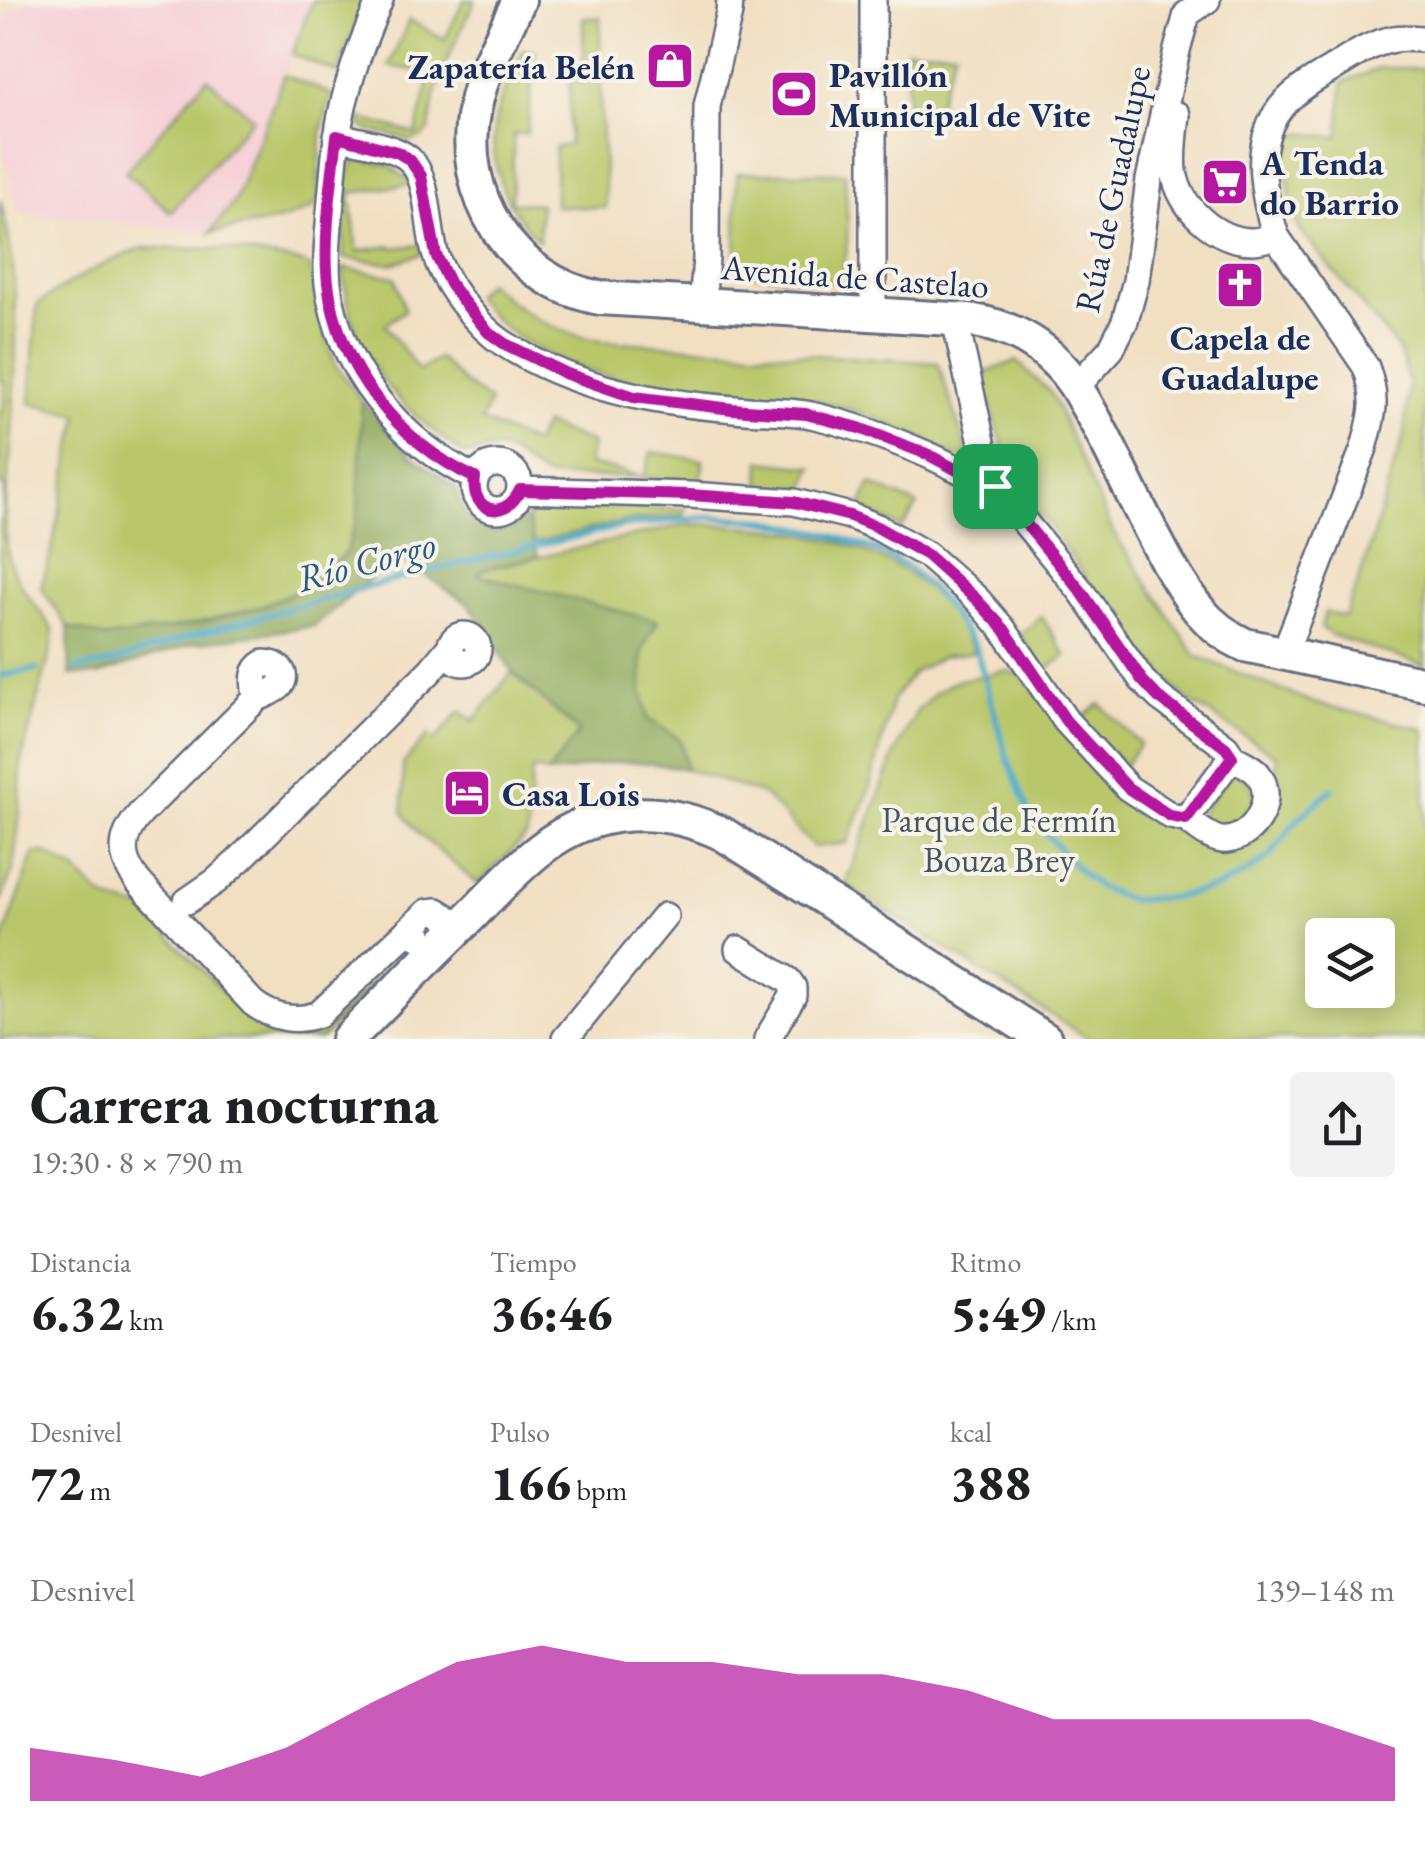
<!DOCTYPE html>
<html lang="es">
<meta charset="utf-8">
<style>
:root{--surface:#fff;--page:#f2f2f2;--text:#202124;--muted:#757577;--accent:#b5179e}
body{margin:0;font-family:"EB Garamond",serif;background:var(--page);color:var(--text);height:100vh;display:flex;flex-direction:column;font-size:38px;white-space:nowrap}
*{box-sizing:border-box;margin:0}
p{font-size:32px;color:var(--muted)}
.icon{flex:none;width:55px;height:55px;fill:none;stroke:currentColor;stroke-width:2;stroke-linecap:round;stroke-linejoin:round}
.map{position:relative;height:1039px;overflow:hidden}
.drawer{display:flex;flex-direction:column;background:var(--surface);flex:1}
.drawer>*{flex:none}
.buttons{position:absolute;left:1305px;top:918px;display:grid;gap:20px}
.buttons a{display:grid;place-items:center;width:90px;height:90px;border-radius:10px;background:var(--surface);box-shadow:0 5px 25px #0003;font-size:50px}
.pin{position:absolute;display:grid;place-items:center;width:85px;height:85px;color:#fff;margin:-42px;border-radius:20px;box-shadow:0 5px 15px #0006}
.round{display:grid;place-items:center;flex:none;width:105px;height:105px;border-radius:10px;background:var(--page)}
.head{display:flex;align-items:center;justify-content:space-between;height:170px;padding:0 30px}
h1{font-size:55px;font-weight:800;line-height:75px}
.figures{display:grid;grid-template-columns:repeat(3,1fr);gap:15px;height:170px;padding:10px 30px}
.figures div{display:grid;align-content:center}
.figures b{font-size:50px;font-weight:800}
.figures small{font-size:28px;font-weight:400}
.figures p{font-size:28px}
.chart{height:280px;padding:20px 30px}
.chart p{display:flex;justify-content:space-between}
.chart svg{width:100%;height:180px;margin-top:10px;fill:var(--accent);opacity:.7}
.map>svg:first-child{display:block}
.built{fill:#f6cfd6}
.green{fill:#b9c76a;stroke:#6a7b64;stroke-width:2.5;fill-rule:evenodd}
.forest{fill:#92ac5e;stroke:#566e5e;stroke-width:2.5}
.lines{fill:none;stroke-linecap:round;stroke-linejoin:round}
.stream{stroke:#47a9c6;stroke-width:6}
.minor-casing{stroke:#666d81;stroke-width:30}
.tertiary-casing{stroke:#666d81;stroke-width:38}
.minor{stroke:#fff;stroke-width:25}
.tertiary{stroke:#fff;stroke-width:32}
.route-casing{stroke:#fff;stroke-width:20}
.route{stroke:#b5179e;stroke-width:12}
.labels{text-anchor:middle;dominant-baseline:central;stroke-width:8;stroke-linejoin:round;paint-order:stroke}
.poi-label{font-size:35px;font-weight:bold;fill:#1b2f5e;stroke:#f7f3e8;text-anchor:start}
.street-label{font-size:35px;fill:#1b2f5e;stroke:#f7f3e8}
.park-label{font-size:35px;fill:#425561;stroke:#f7f3e8}
.water-label{font-size:38px;font-style:italic;fill:#2a5a82;stroke:#f7f3e8}
</style>
<div class="map">
<svg width="1425" height="1039" viewBox="0 0 1425 1039">
<rect width="100%" height="100%" fill="#f7f3e8"/>
<filter id="ink" filterUnits="userSpaceOnUse"><feTurbulence type="fractalNoise" baseFrequency=".01" numOctaves="2"/><feDisplacementMap in="SourceGraphic" scale="20" xChannelSelector="R" yChannelSelector="G"/><feConvolveMatrix kernelMatrix="1 2 1 2 8 2 1 2 1" color-interpolation-filters="sRGB"/></filter>
<filter id="wash" filterUnits="userSpaceOnUse"><feTurbulence type="fractalNoise" baseFrequency=".0048" numOctaves="4" result="noise"/><feDisplacementMap in="SourceGraphic" scale="40" xChannelSelector="R" yChannelSelector="G"/><feGaussianBlur stdDeviation="2.25" result="paint"/><feColorMatrix in="noise" values="0 0 0 0 0 0 0 0 0 0 0 0 0 0 0 0 0 1.4 0 .05"/><feComposite in="paint" operator="in"/></filter>
<g filter="url(#wash)">
<rect width="100%" height="100%" fill="#f1dfc2"/>
<path class="built" d="M26,0H313L236,199L210,233L18,212L0,137V26L14,6L19,9Z"/>
<path class="green" d="M313,0H365L338,73L292,54Z
M464,0H475L444,67L435,97L429,130L423,137L410,141C391,130 365,138 354,117L416,134L431,73L389,66L409,20L445,39Z
M583,18H600L601,115L606,208L555,206V147L569,145L570,83H584Z
M907,49L955,50L931,125L907,123Z
M523,50L535,51L527,134H514L511,202L540,204L539,241C506,209 486,164 496,117C501,94 513,71 523,50Z
M1380,68H1425V666L1331,635L1321,627L1325,612L1345,617L1365,562L1404,434L1409,383L1399,350L1299,229L1291,207L1283,132L1339,137L1343,82Z
M284,75L331,94L321,134L318,199L313,208L281,220L210,233L236,199Z
M207,78L253,118L171,212L125,172Z
M359,160L388,165L414,184L350,193L357,251L391,246L392,248L422,245L424,253L392,264L343,258L347,175L354,161Z
M737,173H845C846,209 853,251 838,283L754,274L739,268L736,262Z
M0,200C23,279 16,363 11,444C9,478 0,527 9,559C16,586 39,607 53,630L52,646L21,761L20,813L13,870L0,903V525L5,487L0,485V409H3L4,382L0,381Z
M142,248L224,249L300,262L311,267L321,321L336,366L362,401L358,516L346,552L308,586L259,607L191,625L107,639L68,627L41,587L51,554L79,415L30,403L37,305C70,280 103,263 142,248Z
M343,268L395,277L405,310L385,325L419,371L439,358L465,384L490,401L481,421L534,444L544,424L592,443L588,464L644,477L651,452L703,460L701,484L644,477H548C528,472 519,451 497,449C485,448 476,455 465,455C394,404 350,359 343,268Z
M487,282C524,315 553,332 601,341L938,363L972,466C927,439 877,416 826,403C800,397 769,398 742,396C647,389 537,376 473,296Z
M1016,361L1051,393L1113,532L1196,656L1314,703L1425,729V1039H1089L845,885L897,748L917,711L935,693L953,682L1002,671H1008L1020,675L1142,807L1205,848L1218,851L1245,846L1257,839L1267,828L1271,818L1277,756L1186,699L1113,617L1044,518L1020,502L981,374ZM1322,935H1378V990H1322Z
M761,461L813,467L805,490L760,487Z
M870,484L918,505L902,528L860,509Z
M549,506L685,509L684,515L627,521L534,543L527,518L539,507Z
M688,524C795,526 925,540 973,653L943,656L913,673L893,699L868,794L847,843L814,847L764,795L686,769L681,740L648,719L642,691V650L657,621L478,575L481,570Z
M1042,617L1066,656L1043,672L1020,634Z
M512,672L579,732L548,773L532,770L527,836L478,884L419,834L403,813V764L428,735L435,740L460,711L474,721Z
M1100,704L1140,744L1124,766L1078,720Z
M1232,769C1253,778 1255,790 1255,812L1223,832L1198,818Z
M34,853H45L74,869L100,895L111,901L142,909L252,1020C275,1036 301,1035 327,1027L404,952L406,954L321,1039H0V949Z"/>
<path class="forest" d="M362,401L411,455L456,488C464,527 494,543 527,518L538,557L481,570L479,575L658,621L642,650V691L648,719L681,740L686,769C657,764 625,759 596,765C579,768 565,773 548,773L579,732L512,672L470,605L397,557L314,626L195,643L98,675H70L68,627L107,638L191,625L259,607L308,586L346,553L358,516Z"/>
<g class="lines">
<path class="stream" d="M76,669L111,663L194,635L424,572L623,526L706,517L761,520L828,534L882,552L911,570L937,594L975,646L1008,760L1031,817L1079,871L1100,888L1130,900L1175,897L1219,887L1246,873L1270,856L1296,821L1332,789
M0,676L37,669"/>
</g>
</g>
<g filter="url(#ink)">
<g class="lines">
<g class="minor-casing">
<path id="minor" d="M380,0C361,45 343,91 337,139C334,159 333,180 331,200C329,228 325,257 328,284C339,369 400,442 475,478
M1177,115C1175,133 1172,153 1174,171C1179,207 1215,241 1252,241C1260,241 1268,238 1276,236
M337,136C357,141 393,145 409,159C430,178 427,226 435,253C444,283 477,326 503,343C572,388 654,403 735,409C760,412 786,410 811,415C850,424 889,438 926,454C949,464 971,477 995,486
M702,305L706,259L707,106L729,13L730,0
M873,315V0
M1076,387L1111,349L1125,321L1136,281L1149,180L1177,50L1187,14L1207,0
M474 487a23 23 0 1 1 46 0a23 23 0 1 1-46 0Z
M520,490L690,495L794,502L850,516L877,527L927,555L977,599L1003,629L1066,721L1128,788L1171,816L1186,819L1232,757L1226,747L1159,697L1142,680L1081,591L995,486L986,460L955,320
M450 649a14 14 0 1 1 28 0a14 14 0 1 1-28 0Z
M1284,654L1364,448C1373,415 1378,400 1366,367L1276,236C1264,199 1253,150 1276,114C1288,95 1311,81 1330,70C1350,58 1370,43 1394,39C1403,37 1415,39 1425,39
M264,663C276,663 290,672 280,686C275,692 263,695 256,699C255,685 250,671 264,663Z
M1186,819C1197,827 1213,842 1227,840C1255,837 1277,798 1258,774C1253,767 1240,762 1232,757
M187,901L216,881L239,860L431,670L450,647
M174,919C145,886 99,859 141,813L256,699
M177,922L253,1003C272,1018 297,1023 319,1014L416,923
M420,938L416,923L428,912L437,911L461,926
M738,949L788,980L793,987V996L767,1039
M565,1039L665,916"/>
</g>
<g class="tertiary-casing">
<path id="tertiary" d="M519,0C504,34 482,70 475,107C456,194 512,282 600,298L969,320C1003,325 1033,338 1057,363C1074,379 1083,400 1095,420C1120,467 1142,516 1168,563C1189,599 1206,627 1245,645L1425,684
M348,1039C388,999 428,958 469,918C492,895 515,869 541,849C595,806 663,805 723,834L1045,1039"/>
</g>
<use href="#minor" class="minor"/>
<use href="#tertiary" class="tertiary"/>
</g>
</g>
<g class="lines" filter="url(#ink)">
<g class="route-casing">
<path id="route" d="M337,136L397,152L410,160L421,176L436,255L450,284L463,301L488,332L505,344L567,374L634,397L732,409L806,414L859,428L927,454L970,477L995,486L1081,591L1142,680L1158,697L1226,748L1232,757L1186,819L1170,816L1128,788L1066,721L1004,629L976,599L927,555L877,527L850,516L794,502L690,495L520,490C505,522 470,512 475,478C399,442 338,368 328,283C323,239 332,181 337,136Z"/>
</g>
<use href="#route" class="route"/>
</g>
<defs>
<g id="shop-square" transform="scale(2.5)"><rect x="-9" y="-9" width="18" height="18" rx="4" fill="#b5179e" stroke="#f7f3e8"/><path d="M-5-2.5h2.3a2.7 3.5 0 0 1 5.4 0H5L5.5 6h-11ZM-1.5-2.5h3a1.5 2.3 0 0 0-3 0Z" fill="#fff"/></g>
<g id="stadium-square" transform="scale(2.5)"><rect x="-9" y="-9" width="18" height="18" rx="4" fill="#b5179e" stroke="#f7f3e8"/><path d="M0-5a6.5 5 0 1 0 0 10a6.5 5 0 1 0 0-10ZM-3.5-1.8h7v3.6h-7Z" fill="#fff"/></g>
<g id="supermarket-square" transform="scale(2.5)"><rect x="-9" y="-9" width="18" height="18" rx="4" fill="#b5179e" stroke="#f7f3e8"/><path d="M-6-5.5h2.5l.6 2H6L4.5 2H-2.5L-4.4-4H-6ZM-1.5 3.2a1.3 1.3 0 1 0 .1 0ZM3 3.2a1.3 1.3 0 1 0 .1 0Z" fill="#fff"/></g>
<g id="church-square" transform="scale(2.5)"><rect x="-9" y="-9" width="18" height="18" rx="4" fill="#b5179e" stroke="#f7f3e8"/><path d="M-1.2-6h2.4v3.5h3.3v2.4h-3.3V6h-2.4V-.1h-3.3v-2.4h3.3Z" fill="#fff"/></g>
<g id="hotel-square" transform="scale(2.5)"><rect x="-9" y="-9" width="18" height="18" rx="4" fill="#b5179e" stroke="#f7f3e8"/><path d="M-6-4.5h1.5V1H6V5H4.5V3h-9V5H-6ZM-4 0a1.8 1.8 0 1 1 3.6 0ZM.5 0V-2.5h3Q6-2.5 6 0Z" fill="#fff"/></g>
</defs>
<g fill-rule="evenodd">
<use href="#shop-square" x="670" y="66"/>
<use href="#stadium-square" x="794" y="94"/>
<use href="#supermarket-square" x="1225" y="182"/>
<use href="#church-square" x="1240" y="285"/>
<use href="#hotel-square" x="467" y="793"/>
</g>
<g class="labels">
<g class="poi-label">
<text x="635" y="66" text-anchor="end">Zapatería Belén</text>
<text x="829" y="74">Pavillón<tspan x="829" dy="40">Municipal de Vite</tspan></text>
<text x="1260" y="162">A Tenda<tspan x="1260" dy="40">do Barrio</tspan></text>
<text x="1240" y="337" text-anchor="middle">Capela de<tspan x="1240" dy="40">Guadalupe</tspan></text>
<text x="502" y="793">Casa Lois</text>
</g>
<g class="street-label">
<text transform="translate(1112 189) rotate(-78)">Rúa de Guadalupe</text>
<text transform="translate(855 276) rotate(4)">Avenida de Castelao</text>
</g>
<g class="park-label">
<text x="999" y="819">Parque de Fermín<tspan x="999" dy="40">Bouza Brey</tspan></text>
</g>
<g class="water-label">
<text transform="translate(366 561) rotate(-15)">Río Corgo</text>
</g>
</g>
</svg>
<div class="buttons">
<a><svg class="icon" aria-label="layers" viewBox="0 0 24 24"><path d="M12 4l9 5-9 5-9-5zM3 14l9 5 9-5"/></svg></a>
</div>
<div class="pin" style="left:995px;top:486px;background:#1e9e55"><svg class="icon" aria-label="arrive" viewBox="0 0 24 24"><path d="M6 21V4h12l-3 4 3 4H6"/></svg></div>
</div>
<section class="drawer">
<div class="head"><div><h1>Carrera nocturna</h1><p>19:30 · 8 × 790 m</p></div><a class="round"><svg class="icon" aria-label="share" viewBox="0 0 24 24"><path d="M12 15V3M7 8l5-5 5 5M5 13v7h14v-7"/></svg></a></div>
<div class="figures">
<div><p>Distancia</p><b>6.32<small> km</small></b></div>
<div><p>Tiempo</p><b>36:46</b></div>
<div><p>Ritmo</p><b>5:49<small> /km</small></b></div>
</div>
<div class="figures">
<div><p>Desnivel</p><b>72<small> m</small></b></div>
<div><p>Pulso</p><b>166<small> bpm</small></b></div>
<div><p>kcal</p><b>388</b></div>
</div>
<div class="chart"><p><span>Desnivel</span>139–148 m</p>
<svg viewBox="0 0 160 44" preserveAspectRatio="none"><path d="M0 44V31L10 34L20 38L30 31L40 20L50 10L60 6L70 10L80 10L90 13L100 13L110 17L120 24L130 24L140 24L150 24L160 31V44z"/></svg>
</div>
</section>
